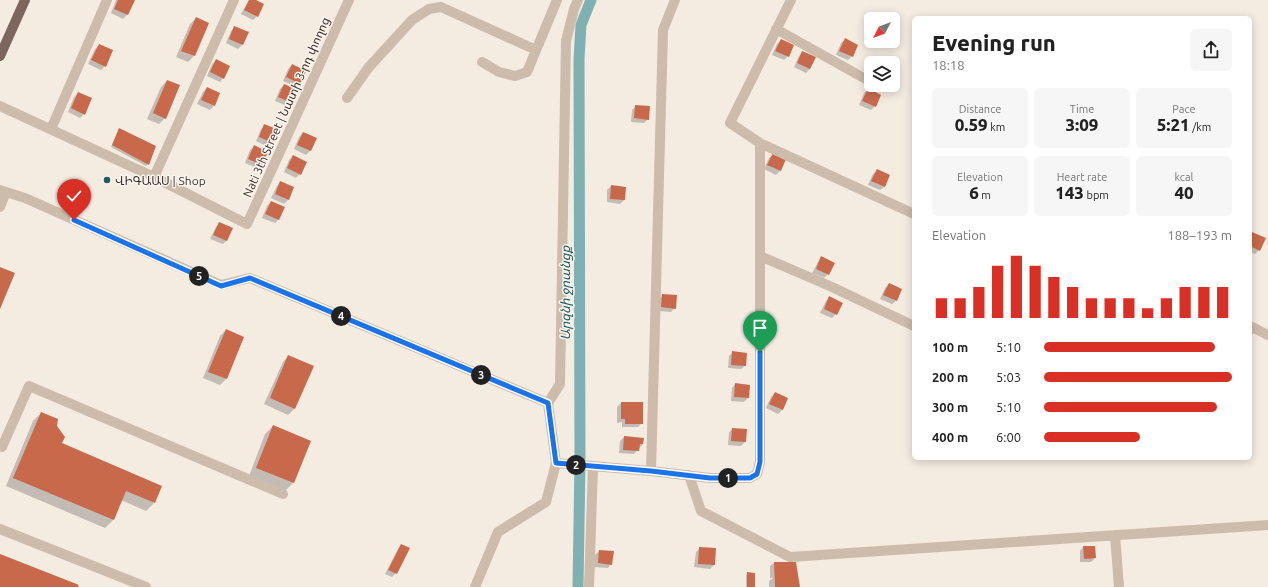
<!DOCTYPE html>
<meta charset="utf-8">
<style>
:root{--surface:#fff;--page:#f6f6f6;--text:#222;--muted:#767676;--accent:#d93025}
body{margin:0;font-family:Ubuntu,"Noto Sans Armenian",sans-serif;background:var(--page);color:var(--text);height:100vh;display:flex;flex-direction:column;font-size:15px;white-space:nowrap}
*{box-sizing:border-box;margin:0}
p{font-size:13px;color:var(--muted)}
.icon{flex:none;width:22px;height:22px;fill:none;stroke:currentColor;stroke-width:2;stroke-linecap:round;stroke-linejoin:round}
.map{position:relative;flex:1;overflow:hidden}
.panel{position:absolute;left:912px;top:16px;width:340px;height:444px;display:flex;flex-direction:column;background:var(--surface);border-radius:6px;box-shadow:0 2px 10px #0003}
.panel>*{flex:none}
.needle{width:26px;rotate:228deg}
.buttons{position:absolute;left:864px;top:12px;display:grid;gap:8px}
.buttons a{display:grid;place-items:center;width:36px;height:36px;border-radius:6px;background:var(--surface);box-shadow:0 2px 10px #0003;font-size:20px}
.pin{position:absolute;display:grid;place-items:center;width:34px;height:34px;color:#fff;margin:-41px -17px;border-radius:50% 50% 50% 0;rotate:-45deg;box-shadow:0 0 4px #0007}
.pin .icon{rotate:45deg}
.km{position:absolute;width:20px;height:20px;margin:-10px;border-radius:50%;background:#222;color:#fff;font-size:11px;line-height:20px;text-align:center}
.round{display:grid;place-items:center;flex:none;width:42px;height:42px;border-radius:6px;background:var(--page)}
.overview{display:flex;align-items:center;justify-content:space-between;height:68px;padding:0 20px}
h1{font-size:22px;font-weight:800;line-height:30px}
.stats{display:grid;grid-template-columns:repeat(3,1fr);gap:6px;height:68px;padding:4px 20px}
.stats div{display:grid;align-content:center;border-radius:6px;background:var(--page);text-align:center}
.stats b{font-size:17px;font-weight:800}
.stats small{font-size:11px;font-weight:400}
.stats p{font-size:11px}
.chart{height:112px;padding:8px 20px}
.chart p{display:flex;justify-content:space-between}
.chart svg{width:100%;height:72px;margin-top:4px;stroke:var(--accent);stroke-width:6}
ul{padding:0 20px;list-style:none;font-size:13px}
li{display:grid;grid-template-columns:64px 48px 1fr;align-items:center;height:30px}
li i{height:10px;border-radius:5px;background:var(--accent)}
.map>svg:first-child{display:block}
.shadow{fill:#0003}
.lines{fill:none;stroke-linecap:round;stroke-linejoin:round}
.canal{stroke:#7fb0b2;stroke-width:11}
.building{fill:#c8694b}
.minor{stroke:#cdbbac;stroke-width:10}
.major{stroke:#7d675c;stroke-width:10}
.route-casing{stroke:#fff;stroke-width:8}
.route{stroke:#1a73e8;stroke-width:5}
.poi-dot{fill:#1f5a5e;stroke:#fbf5ee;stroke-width:1.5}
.labels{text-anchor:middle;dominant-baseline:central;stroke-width:3;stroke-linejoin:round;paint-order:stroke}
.street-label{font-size:12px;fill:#3b302b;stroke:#fbf5ee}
.poi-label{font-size:12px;fill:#3b302b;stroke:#fbf5ee;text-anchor:start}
.water-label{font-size:13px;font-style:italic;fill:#1f5a5e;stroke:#fbf5ee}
</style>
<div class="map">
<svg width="1268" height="587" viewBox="0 0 1268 587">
<rect width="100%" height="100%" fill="#f4ebe1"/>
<path class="shadow" d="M116,0H134L127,15L123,19L111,13Z
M249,0H253L257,16L253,20L241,14Z
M196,18L208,24L194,56L188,62L176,57L190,24Z
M235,27L247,33L242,45L238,49L226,43L231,31Z
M781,40L788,56L784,60L772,55L777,44Z
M845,40L852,56L848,60L836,55L841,43Z
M99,45L105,66L101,70L88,64L95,49Z
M803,52L815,58L810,69L806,73L794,67L799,56Z
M216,60L223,78L220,82L207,76L212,64Z
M292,65L299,83L296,87L283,81L288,69Z
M167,81L165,118L159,124L147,119L161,87Z
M284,85L291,102L287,106L275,101L280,89Z
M207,88L219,94L214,106L210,110L197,104L203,92Z
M868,90L875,106L871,110L859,105L864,93Z
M78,93L84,114L80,118L68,112L74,97Z
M636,106L648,119L644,123L631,122L632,110Z
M265,125L277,131L272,143L268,147L256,141L261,129Z
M119,130L148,164L146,166L111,147Z
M303,133L316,139L310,151L306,155L294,149L299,137Z
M254,147L261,164L258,168L245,163L250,150Z
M773,154L785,160L780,171L776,175L764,169L769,158Z
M293,156L300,174L296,178L284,172L289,160Z
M877,170L889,175L884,187L880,190L868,185L873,174Z
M281,182L293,188L288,200L284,204L271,198L277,186Z
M611,186L624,200L620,204L607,202V190Z
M271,202L278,220L275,223L262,218L267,206Z
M219,223L227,240L223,244L210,239L216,227Z
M1252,234L1259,250L1255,254L1250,252V236Z
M821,258L828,274L824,278L812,273L818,262Z
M889,284L896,301L892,304L880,299L885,288Z
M663,295L675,308L671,312L658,311L659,299Z
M829,298L836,314L832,318L820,313L826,301Z
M226,330L243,337L226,379L220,385L203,378L220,336Z
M733,352L745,366L741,369L728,368L729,356Z
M288,356L294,409L288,415L264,404L283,362Z
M735,384L748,398L744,402L731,401L732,388Z
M775,393L787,398L782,410L778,414L766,408L771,397Z
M621,403L642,423L638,427H622V422L617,423V407Z
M41,413L56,427L61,444L154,503L146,511L121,500L113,520L105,528L6,486L33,421Z
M273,426L310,441L293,483L285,491L249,476L265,434Z
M733,429L745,442L741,446L728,445L729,432Z
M624,437L643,444L634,454L619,453L620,441Z
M401,545L396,573L392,577L385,574L398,549Z
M1083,547L1095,558L1091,562H1080V551Z
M700,548L714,565L710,569L694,567L696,552Z
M599,551L611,564L608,568L594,567L595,555Z
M774,563H795L799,587H769V581L773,578H770V566Z
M748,573L754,587H746V575Z"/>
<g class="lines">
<path class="canal" d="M578,587L580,461L579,59L581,25L591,0"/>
</g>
<path class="building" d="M118,0H135L128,15L114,9Z
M249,0H256L264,4L258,17L244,10Z
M196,17L209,23L195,56L181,51Z
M234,26L249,32L243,45L229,39Z
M845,38L858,45L853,57L839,51Z
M781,39L794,45L789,57L775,51Z
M99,44L113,50L106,67L91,60Z
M802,51L816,57L810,69L797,63Z
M216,59L230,66L224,79L210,72Z
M292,64L306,71L300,84L286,77Z
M167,80L180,85L166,119L153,113Z
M284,84L298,90L292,103L278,97Z
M207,87L220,93L215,106L201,100Z
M868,88L881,95L876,107L862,101Z
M78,92L92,98L85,115L71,108Z
M635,105L650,106L649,120L634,118Z
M264,124L279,130L273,143L259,137Z
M119,128L156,146L149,165L112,145Z
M303,132L317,138L311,151L297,145Z
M254,145L268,152L262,165L248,159Z
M773,153L786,159L781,171L767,165Z
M293,155L307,162L301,175L287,168Z
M877,169L890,175L885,187L871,181Z
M280,181L294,187L289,200L275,194Z
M611,185L626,187L625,200L610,199Z
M271,201L285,207L279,220L265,214Z
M219,222L233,228L227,241L213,235Z
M1252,232L1266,238L1260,251L1250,246V237Z
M821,256L835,263L829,275L816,269Z
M0,267L15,273L0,309Z
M889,283L902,289L897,301L883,295Z
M662,294L677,295L676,309L661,307Z
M829,296L843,303L837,315L824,309Z
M226,329L244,337L227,379L208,372Z
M732,351L747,353L746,366L731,365Z
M288,355L314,366L295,409L270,398Z
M735,383L750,385L749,398L734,397Z
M775,392L788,398L783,410L769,404Z
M621,402H643V424H625V419H621Z
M41,412L58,419L57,426L65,437L62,443L162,486L155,503L126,491L114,520L13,478Z
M273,425L311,441L294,483L256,468Z
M732,428L747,429L746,442L731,441Z
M624,436L644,438L643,444H640L639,451L623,450Z
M401,544L410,548L397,574L388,570Z
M1083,546H1095L1096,558L1084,559Z
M699,547L716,548L715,565L698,564Z
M599,550L614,551L612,565L598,563Z
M0,554L79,585L78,587H0Z
M774,562H796L800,587H775Z
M747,572L755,573V587H747Z"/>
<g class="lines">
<path class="minor" d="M578,0L574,9L566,41L560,384L548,403L556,463L651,471L710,478H750L757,474L760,462V143
M791,0L730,123L760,143L914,214
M776,29L871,82
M482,62L499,72L515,76L527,72L557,0
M347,98L369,67L412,20L429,9L441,7L536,50
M0,106L154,177L247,224L349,0
M51,129L107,0
M154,177L234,0
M0,190L25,198L221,285L250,278L548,403
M0,207L6,192
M760,256L832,287L914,326
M1250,330L1252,327L1268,335
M0,446L2,447L29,386L283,494
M651,471L663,30L675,0
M689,475L701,511L790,557L1268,525
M0,529L146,587
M1115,535L1119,587
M475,587L498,532L546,502L556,463
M589,587L593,466"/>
<path class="major" d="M0,56L25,0"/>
</g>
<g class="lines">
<g class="route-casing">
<path id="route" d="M74,220L221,286L250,278L548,403L556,463L651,471L710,478H750L757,474L760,462V352"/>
</g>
<use href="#route" class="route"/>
</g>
<circle class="poi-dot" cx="107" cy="180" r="4"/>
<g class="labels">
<g class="street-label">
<text transform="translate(286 107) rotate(-66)">Nati 3th Street | Նատի 3-րդ փողոց</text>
</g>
<g class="poi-label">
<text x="115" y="180">ՎԻԳԱԱՍ | Shop</text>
</g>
<g class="water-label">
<text transform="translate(565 293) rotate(-90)">Արզնի ջրանցք</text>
</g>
</g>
</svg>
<div class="buttons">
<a><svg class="needle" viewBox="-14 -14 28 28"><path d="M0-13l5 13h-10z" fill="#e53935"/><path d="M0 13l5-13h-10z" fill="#767676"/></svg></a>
<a><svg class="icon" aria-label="layers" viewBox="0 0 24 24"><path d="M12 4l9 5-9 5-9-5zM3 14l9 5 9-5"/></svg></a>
</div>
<div class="pin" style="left:760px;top:352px;background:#1e9e55"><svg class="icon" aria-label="arrive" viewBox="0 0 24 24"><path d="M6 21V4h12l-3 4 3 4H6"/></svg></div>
<div class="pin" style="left:74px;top:220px;background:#d93025"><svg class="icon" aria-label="check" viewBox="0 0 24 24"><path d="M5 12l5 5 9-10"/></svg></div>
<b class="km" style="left:728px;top:478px">1</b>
<b class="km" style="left:576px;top:465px">2</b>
<b class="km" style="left:481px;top:375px">3</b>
<b class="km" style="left:341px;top:316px">4</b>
<b class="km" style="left:199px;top:276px">5</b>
<section class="panel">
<div class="overview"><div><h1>Evening run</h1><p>18:18</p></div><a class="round"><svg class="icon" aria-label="share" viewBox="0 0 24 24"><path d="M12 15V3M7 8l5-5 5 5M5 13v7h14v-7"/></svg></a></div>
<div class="stats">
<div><p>Distance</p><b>0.59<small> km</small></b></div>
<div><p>Time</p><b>3:09</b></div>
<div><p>Pace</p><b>5:21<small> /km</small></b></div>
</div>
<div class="stats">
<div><p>Elevation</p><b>6<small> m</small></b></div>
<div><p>Heart rate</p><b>143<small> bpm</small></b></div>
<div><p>kcal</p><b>40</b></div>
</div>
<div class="chart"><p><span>Elevation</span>188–193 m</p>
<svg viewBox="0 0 160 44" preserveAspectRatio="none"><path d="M5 44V32M15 44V32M25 44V25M35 44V12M45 44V6M55 44V12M65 44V19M75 44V25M85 44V32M95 44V32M105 44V32M115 44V38M125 44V32M135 44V25M145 44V25M155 44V25"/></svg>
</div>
<ul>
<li><b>100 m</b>5:10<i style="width:91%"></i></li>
<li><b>200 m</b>5:03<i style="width:100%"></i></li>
<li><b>300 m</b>5:10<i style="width:92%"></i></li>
<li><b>400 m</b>6:00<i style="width:51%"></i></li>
</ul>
</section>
</div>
